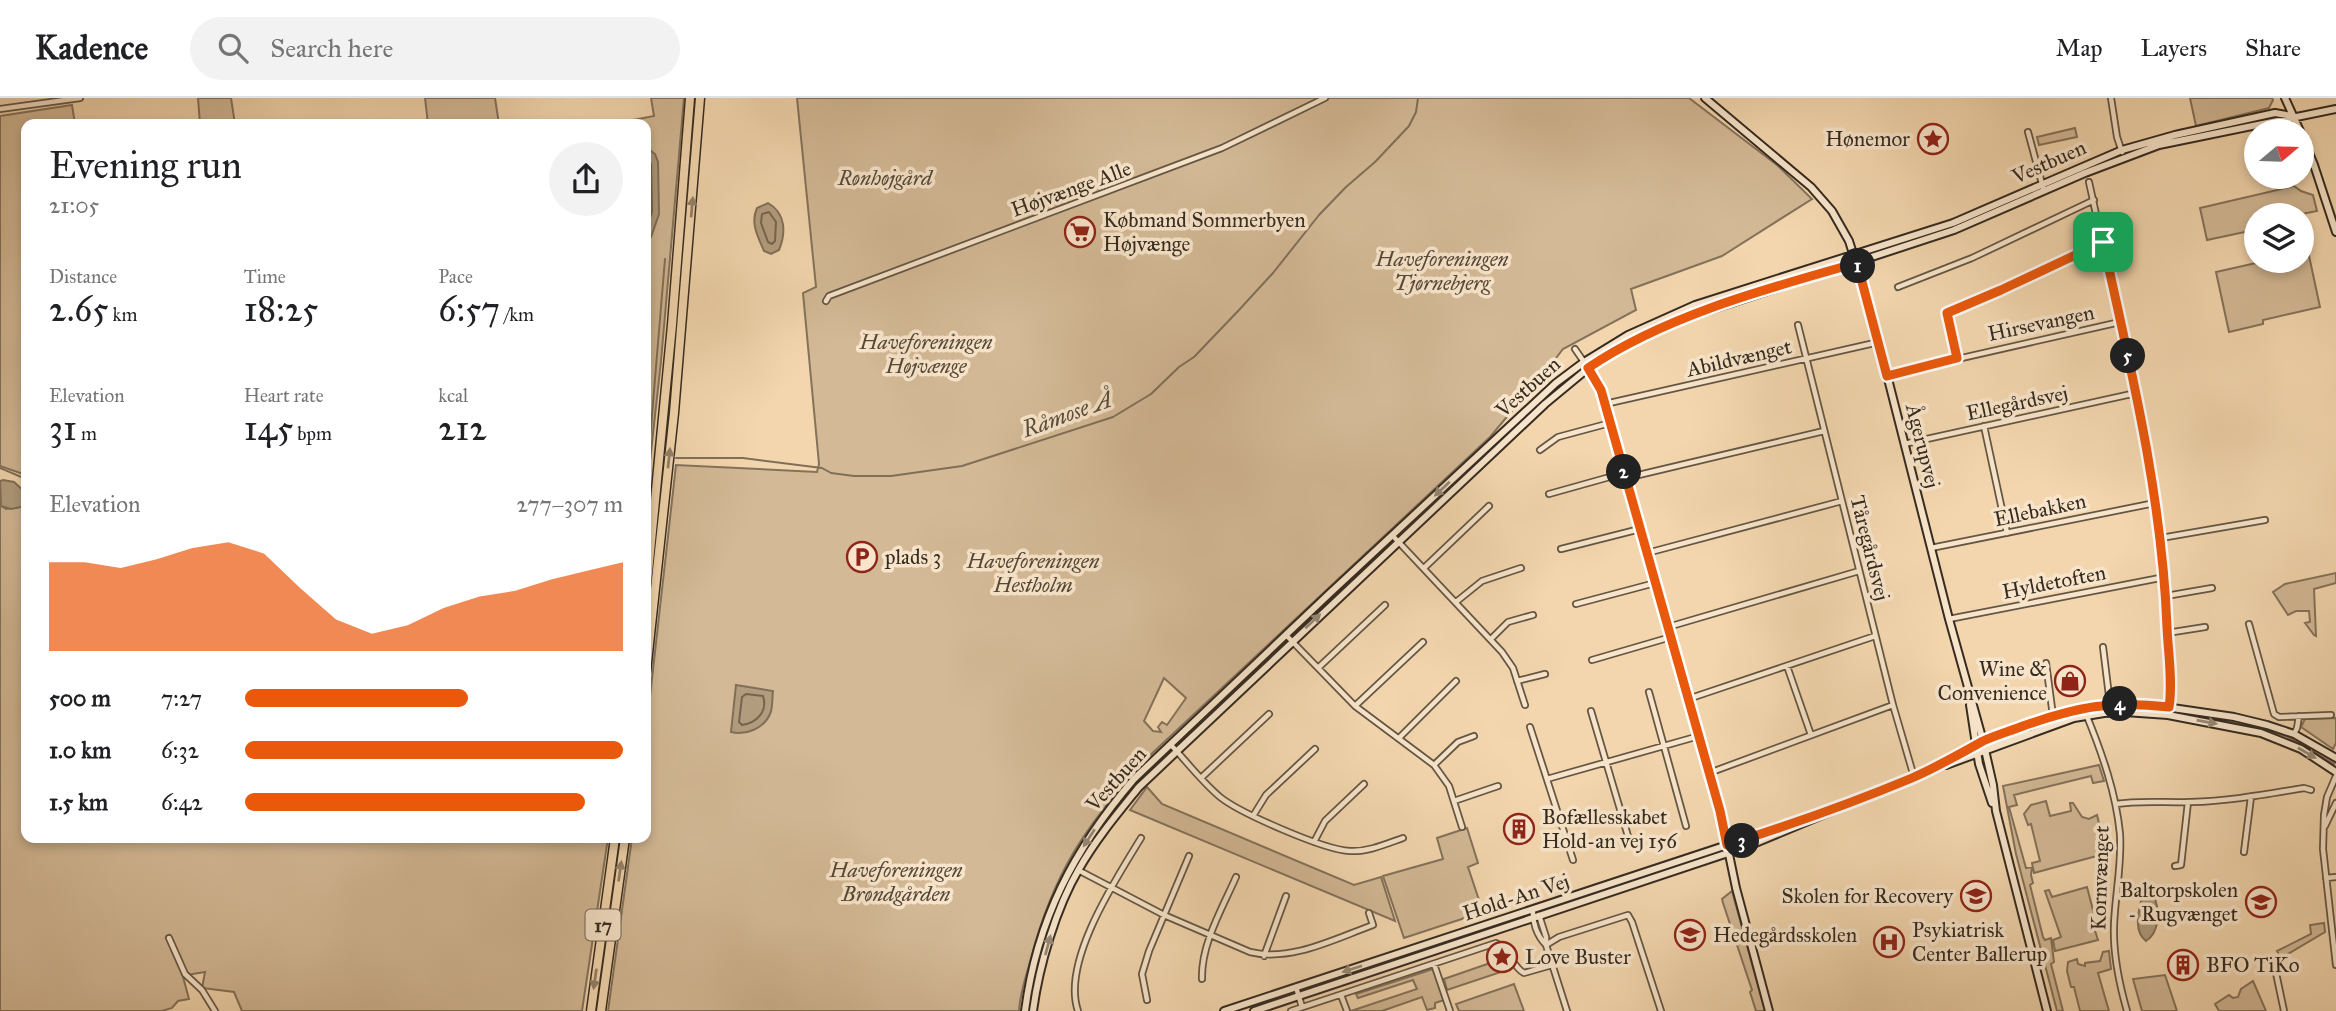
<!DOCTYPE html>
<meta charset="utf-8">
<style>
:root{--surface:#fff;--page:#f2f2f2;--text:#202124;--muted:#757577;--line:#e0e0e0;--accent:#ea580c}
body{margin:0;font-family:"IM FELL Great Primer",serif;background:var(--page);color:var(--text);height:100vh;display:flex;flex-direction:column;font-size:26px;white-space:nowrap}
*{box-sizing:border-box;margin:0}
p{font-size:23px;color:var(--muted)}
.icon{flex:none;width:38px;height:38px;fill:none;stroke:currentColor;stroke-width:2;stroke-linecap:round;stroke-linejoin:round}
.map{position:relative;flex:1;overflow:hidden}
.details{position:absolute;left:21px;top:21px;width:630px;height:724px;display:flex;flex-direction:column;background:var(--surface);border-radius:14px;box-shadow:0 4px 10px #0003}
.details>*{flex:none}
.needle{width:46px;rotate:71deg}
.tools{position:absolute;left:2244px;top:21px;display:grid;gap:14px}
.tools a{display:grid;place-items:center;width:70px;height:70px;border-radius:50%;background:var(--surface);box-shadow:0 4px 10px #0003;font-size:35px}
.pin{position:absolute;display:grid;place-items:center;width:60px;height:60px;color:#fff;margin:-30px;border-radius:14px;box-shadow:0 4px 10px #0006}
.km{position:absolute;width:35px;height:35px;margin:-18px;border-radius:50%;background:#222;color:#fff;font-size:19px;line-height:35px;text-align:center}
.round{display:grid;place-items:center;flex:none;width:74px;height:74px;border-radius:37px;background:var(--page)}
.head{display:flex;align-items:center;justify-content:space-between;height:119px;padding:0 28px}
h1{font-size:38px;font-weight:600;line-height:52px}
.figures{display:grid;grid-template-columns:repeat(3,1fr);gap:10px;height:119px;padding:7px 28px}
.figures div{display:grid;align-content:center}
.figures b{font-size:35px;font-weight:600}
.figures small{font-size:19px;font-weight:400}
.figures p{font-size:19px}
.chart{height:196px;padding:14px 28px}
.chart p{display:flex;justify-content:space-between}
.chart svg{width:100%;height:126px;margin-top:7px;fill:var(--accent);opacity:.7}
ul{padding:0 28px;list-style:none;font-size:23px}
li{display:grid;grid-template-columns:112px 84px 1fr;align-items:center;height:52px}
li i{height:18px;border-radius:9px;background:var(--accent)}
header{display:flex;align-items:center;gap:42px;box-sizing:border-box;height:98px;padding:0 35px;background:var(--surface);border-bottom:2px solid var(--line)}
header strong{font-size:33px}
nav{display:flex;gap:38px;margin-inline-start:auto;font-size:24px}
.search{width:490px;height:63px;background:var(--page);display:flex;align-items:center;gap:18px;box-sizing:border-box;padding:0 24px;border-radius:38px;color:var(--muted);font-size:26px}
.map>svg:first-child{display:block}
.green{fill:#d3b996;stroke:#84725b;stroke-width:2;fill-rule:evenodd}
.water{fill:#b29c7e;stroke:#806f58;stroke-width:2}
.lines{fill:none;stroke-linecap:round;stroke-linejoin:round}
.shore{stroke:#74644f;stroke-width:2}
.stream{stroke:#806f58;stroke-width:2}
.street-casing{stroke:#645644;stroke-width:8}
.secondary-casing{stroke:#352b20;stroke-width:10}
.highway-casing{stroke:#352b20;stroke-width:11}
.street{stroke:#f7e4ca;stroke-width:4.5}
.secondary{stroke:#f7e4ca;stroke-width:6}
.highway{stroke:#f3d6ae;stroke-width:8}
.oneway{fill:#948067}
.oneway2{fill:#968875}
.route-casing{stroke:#fff;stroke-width:14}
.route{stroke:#ea580c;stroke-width:9}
.labels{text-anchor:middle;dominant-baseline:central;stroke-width:7;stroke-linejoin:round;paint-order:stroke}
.shield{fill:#f7e4ca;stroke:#6f6253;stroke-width:2}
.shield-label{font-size:19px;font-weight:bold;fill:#352b20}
.poi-label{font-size:21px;fill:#352b20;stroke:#f7e4ca;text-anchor:start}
.street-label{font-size:21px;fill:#352b20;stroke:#f7e4ca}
.park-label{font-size:21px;font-style:italic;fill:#554738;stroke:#f7e4ca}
.water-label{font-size:23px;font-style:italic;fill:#5a4d3c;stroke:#f7e4ca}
</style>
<header>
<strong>Kadence</strong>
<div class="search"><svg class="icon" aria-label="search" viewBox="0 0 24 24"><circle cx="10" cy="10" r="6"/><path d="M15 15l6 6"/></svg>Search here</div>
<nav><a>Map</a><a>Layers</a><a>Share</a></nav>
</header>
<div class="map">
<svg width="2336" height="913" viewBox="0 0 2336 913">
<rect width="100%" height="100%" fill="#f3d6ae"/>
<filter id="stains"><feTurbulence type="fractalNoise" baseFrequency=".00286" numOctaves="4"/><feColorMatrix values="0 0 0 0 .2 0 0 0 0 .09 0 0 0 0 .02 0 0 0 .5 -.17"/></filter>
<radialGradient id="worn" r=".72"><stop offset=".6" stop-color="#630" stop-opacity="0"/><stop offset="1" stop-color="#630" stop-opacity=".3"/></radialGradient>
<path class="green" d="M198,0H231L235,26H200Z
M425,0H495L499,26H428Z
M651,0H684L661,263L646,399V26H634L633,22L654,18Z
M797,0H1689L1777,67L1812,101L1722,158L1631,191L1636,212L1563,251L1540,281L1506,313L1516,308L1490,339L1145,662C1086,727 1053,775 1031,861C1026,878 1020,895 1019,913H608L632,740H646V634L676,367L817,374L819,366L803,195L816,189ZM1164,580L1186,600L1167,627L1162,624L1158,629L1161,634L1153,633L1144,623Z
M2190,0H2272L2273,2L2269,10L2196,28Z
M72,7L75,26H26V377L0,368V18Z
M2075,30L2077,39L2039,47L2037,39Z
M2294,88L2301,93L2313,97L2317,113L2297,117H2256V126L2252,127L2254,132L2207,142L2200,110Z
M2308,153L2320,209L2263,222V226L2229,234L2216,174L2265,163H2301V155Z
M0,407L6,411L26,408V740H608L582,913H242L234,894L202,890L205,874L187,877L176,853L189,901L178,903L172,910L162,913H0Z
M2336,475V485L2314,491L2316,538L2314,537L2305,525L2310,524L2309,513H2296L2288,517L2273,494L2285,486Z
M2180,614L2280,634L2294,639L2336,664L2334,666L2288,639L2272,634L2180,616Z
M2336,620V645L2333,651L2301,629L2305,621Z
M2099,667L2104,683L2093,685L2091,678L2014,697L2017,707L2009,709L2026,770L2032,769L2031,777L2033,785L2030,787L2043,839L2045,842L2051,840L2054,864L2051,866L2063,913H2057L2016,756L2003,688Z
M1147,689L1162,706L1354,787L1381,779L1395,823L1130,712Z
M2046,703L2050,718L2071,713L2070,705H2073L2082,719L2089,721L2097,717L2100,729L2097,731L2104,756L2034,775L2032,765L2040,763L2031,726L2028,727L2024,716L2031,707Z
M1467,730L1478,765L1468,769L1483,814L1404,840L1383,778L1443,761L1437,740Z
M2087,789L2094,816L2090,817L2098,842L2055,853L2053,842L2061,839L2045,793L2049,792L2052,799Z
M1732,793L1765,913H1756L1750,894L1752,892L1723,805L1722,801Z
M2324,825L2325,834L2281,860L2277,853L2311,836L2310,827Z
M2109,853L2111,871L2098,875L2109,913H2080L2074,889H2071L2067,873L2068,864L2077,861L2078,866L2085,868V865L2100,863L2103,854Z
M1493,864H1496L1501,874L1447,892L1444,881Z
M1433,871L1444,902L1435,905V910L1427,912L1422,899L1382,913H1351L1417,891L1413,882L1358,900L1356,896Z
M2165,877L2177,913H2142L2133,881Z
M2253,883L2266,913H2219L2215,906L2229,897L2233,900L2238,899L2241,891Z
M1514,886L1524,913H1459L1456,906Z"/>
<path class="water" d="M646,49L655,56L658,64L659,116L651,139L646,142Z
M768,105C786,115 786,135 779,152L771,156L764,153C758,139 750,125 757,110Z
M3,382L14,384L26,395V408L11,411L1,408L0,383Z
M736,587L773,593C772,600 773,610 770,616C764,630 746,638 731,634Z
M2146,799L2155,801C2160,814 2159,835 2146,843C2134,834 2138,816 2141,803Z"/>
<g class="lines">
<path class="shore" d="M646,58L651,66L652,114L646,132
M769,114L776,124L775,143L772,146L768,144L761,125L762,116Z
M746,596L763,598C768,613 757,625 742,627L739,624L742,599Z"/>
<path class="stream" d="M649,353L665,161
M646,360H648
M676,360H743L822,370L831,375L854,378H891L962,368L1113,319L1151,296L1179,269L1194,259L1239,212L1273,175L1319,117L1346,89L1375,64L1409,28L1416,14L1418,0
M0,370L26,381"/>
<g class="street-casing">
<path id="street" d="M2111,0L2117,39L2122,54
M0,11L80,0
M2028,34L2044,93
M2089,84L2143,332L2155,405L2165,479L2169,611
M1898,189L1972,160L2094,102
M826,203L829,198L1222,50L1325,0
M1798,227L1893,607L1914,679
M1575,251L1584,264
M1957,260L1947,215L2001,193L2103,144
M1887,277L2120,224
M1605,306L1879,244
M1984,328L2007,435
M1904,346L2136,295
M1540,352L1558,339L1610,325
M1626,380L1824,333
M1549,396L1624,375
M1392,437L1502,554L1513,570L1525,607
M2161,440L2265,422
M1931,450L2155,405
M1561,451L1640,431
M1647,455L1842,403
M1424,470L1489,408
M2166,498L2212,490
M1456,504L1482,483L1521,470
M1576,506L1655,485
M1949,521L2165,479
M2249,526L2274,616L2279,619L2331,617
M1668,529L1859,473
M2167,535L2205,529
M1286,537L1355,608L1434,667L1449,688L1462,729
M1491,541L1508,524L1533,517
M2103,549L2110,606
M1592,562L1671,539
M2046,565L2053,618
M1787,568L1811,637
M1318,570L1385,507
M1517,583L1545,576
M1649,594L1686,728
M1688,601L1875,538
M1355,608L1423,544
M1591,613L1630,745
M2086,616C2102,655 2116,695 2120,736C2122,767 2115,797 2114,828C2113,857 2119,885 2127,913
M1530,629L1573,762
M2294,636L2297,630L2299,618
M1399,640L1456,583
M1171,647C1187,664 1202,684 1220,699C1240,715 1324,752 1350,753C1368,754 1386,746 1403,740
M1434,667L1458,644L1474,638
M1709,675L1893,607
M2336,678L2327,699L2324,717L2323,751L2336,867
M1201,680L1269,616
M1547,681L1699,638
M1454,703L1498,688
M2116,706C2141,702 2166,705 2191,704C2230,703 2267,696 2304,690L2311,692
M1253,718L1266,697L1315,651
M2325,728L2336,705
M1314,744L1325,723L1364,686
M2244,754L2251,699
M2175,768L2181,767L2188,704
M1078,772L1164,817L1250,854C1291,864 1334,841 1373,827L1369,815
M2326,780L2336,779
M1533,811C1532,824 1537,838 1546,847L1567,913
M1539,817L1546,839V847
M169,840L185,876L202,892L215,913
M1546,847L1559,839L1628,817L1632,824L1661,913
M1264,858L1286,798
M1434,866L1450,913
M2276,875L2284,913
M1202,881C1201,846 1222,811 1236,779
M1296,889L1302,909
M1341,897L1347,913
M1147,902L1142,876L1149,853L1189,758
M1078,913C1061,864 1116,781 1141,740
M1291,913L1496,845C1511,851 1511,868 1524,875L1552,867"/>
</g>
<g class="secondary-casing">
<path id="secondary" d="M1705,0L1811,89L1832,113L1849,143L1869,206L1949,521L1983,643L1993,687L1996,713L2047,913
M2285,0L2300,33
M2301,36L2314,67L2336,134
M1585,266L1601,292L1605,306L1720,713L1736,790L1769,913
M1970,607L1979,666L1992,705
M1982,649L2027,631
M1946,667L2074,620L2104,615L2125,614L2168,617L2261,635L2301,651L2336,674
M1025,913C1037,821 1074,751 1134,681L1329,496L1556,285L1584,264L1628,237L1695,207L1953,125L2122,52L2175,37L2275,15L2292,18
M1033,913C1039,868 1056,810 1079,771C1096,741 1118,715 1139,689L1545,306L1597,263L1664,227L1954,132L2085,75L2159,47L2336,11
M1224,913L1791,726
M1254,913L1746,749L1914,679L1991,640L2049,619L2083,610L2110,606H2145L2234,619L2267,627L2294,636L2336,660"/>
</g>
<g class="highway-casing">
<path id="highway" d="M646,495L672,227L690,0
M646,574L674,315L700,0
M591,913L615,740
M601,913L625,740"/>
</g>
<use href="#street" class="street"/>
<use href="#secondary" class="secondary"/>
<use href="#highway" class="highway"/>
</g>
<defs><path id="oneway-solid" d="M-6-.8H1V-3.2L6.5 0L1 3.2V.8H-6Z" transform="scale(1.75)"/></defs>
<g class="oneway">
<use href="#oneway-solid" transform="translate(692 109) rotate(-85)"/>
<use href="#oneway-solid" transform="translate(669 360) rotate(-84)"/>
<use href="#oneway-solid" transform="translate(620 773) rotate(-82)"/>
<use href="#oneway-solid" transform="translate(595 881) rotate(98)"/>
</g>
<g class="oneway2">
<use href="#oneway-solid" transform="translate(1442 391) rotate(137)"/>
<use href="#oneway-solid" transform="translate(1313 523) rotate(-43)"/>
<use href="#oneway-solid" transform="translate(2207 624) rotate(10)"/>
<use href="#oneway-solid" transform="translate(2307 655) rotate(30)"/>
<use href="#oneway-solid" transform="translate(1089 740) rotate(123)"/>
<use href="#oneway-solid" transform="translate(1048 847) rotate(-75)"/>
<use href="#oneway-solid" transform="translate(1352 871) rotate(162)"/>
</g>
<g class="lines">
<g class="route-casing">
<path id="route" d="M2103,144C2131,271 2162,398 2167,529C2168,553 2173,585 2169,609C2111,602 2077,609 2023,628C2010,633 1996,637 1983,643C1960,656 1937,669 1912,680C1852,705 1790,727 1727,747L1720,713L1601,292L1588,270C1664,218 1768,190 1857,165L1887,278L1957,260L1947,215L2001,192Z"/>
</g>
<use href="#route" class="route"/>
</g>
<defs>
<g id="sight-ring" transform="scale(1.575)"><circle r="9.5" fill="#f7e4ca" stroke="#8f2418" stroke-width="1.5"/><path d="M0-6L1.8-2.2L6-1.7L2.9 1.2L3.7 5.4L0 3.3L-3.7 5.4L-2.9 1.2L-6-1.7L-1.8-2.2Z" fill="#8f2418"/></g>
<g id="supermarket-ring" transform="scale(1.575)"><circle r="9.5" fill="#f7e4ca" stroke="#8f2418" stroke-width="1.5"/><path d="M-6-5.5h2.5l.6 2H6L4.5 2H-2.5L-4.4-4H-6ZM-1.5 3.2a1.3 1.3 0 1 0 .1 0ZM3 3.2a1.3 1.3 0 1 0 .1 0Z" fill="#8f2418"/></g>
<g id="parking-ring" transform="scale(1.575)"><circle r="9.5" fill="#f7e4ca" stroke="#8f2418" stroke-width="1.5"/><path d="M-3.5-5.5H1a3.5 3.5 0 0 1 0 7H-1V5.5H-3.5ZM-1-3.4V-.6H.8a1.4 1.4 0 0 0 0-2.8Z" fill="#8f2418"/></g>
<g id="shop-ring" transform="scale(1.575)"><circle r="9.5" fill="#f7e4ca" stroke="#8f2418" stroke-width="1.5"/><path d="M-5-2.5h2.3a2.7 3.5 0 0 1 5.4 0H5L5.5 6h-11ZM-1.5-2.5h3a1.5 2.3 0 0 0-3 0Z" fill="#8f2418"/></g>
<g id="building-ring" transform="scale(1.575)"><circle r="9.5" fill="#f7e4ca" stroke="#8f2418" stroke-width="1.5"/><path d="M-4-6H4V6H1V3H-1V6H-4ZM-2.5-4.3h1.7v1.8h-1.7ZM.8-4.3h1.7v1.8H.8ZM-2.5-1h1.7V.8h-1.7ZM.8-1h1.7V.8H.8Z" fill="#8f2418"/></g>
<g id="school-ring" transform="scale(1.575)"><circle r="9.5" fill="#f7e4ca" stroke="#8f2418" stroke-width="1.5"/><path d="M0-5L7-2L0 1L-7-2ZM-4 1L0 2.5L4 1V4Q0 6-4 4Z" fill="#8f2418"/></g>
<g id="hospital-ring" transform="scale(1.575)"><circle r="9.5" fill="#f7e4ca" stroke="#8f2418" stroke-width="1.5"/><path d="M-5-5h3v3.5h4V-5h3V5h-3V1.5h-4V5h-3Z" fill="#8f2418"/></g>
</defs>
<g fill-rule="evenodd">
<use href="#sight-ring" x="1933" y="41"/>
<use href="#supermarket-ring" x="1080" y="134"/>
<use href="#parking-ring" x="862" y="459"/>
<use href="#shop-ring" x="2070" y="583"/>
<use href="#building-ring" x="1519" y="731"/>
<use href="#school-ring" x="1976" y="798"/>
<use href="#school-ring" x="2261" y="804"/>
<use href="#school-ring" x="1690" y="837"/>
<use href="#hospital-ring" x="1889" y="844"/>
<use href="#sight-ring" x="1502" y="859"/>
<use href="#building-ring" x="2183" y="867"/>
</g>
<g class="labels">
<rect class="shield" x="585.5" y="811.5" width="35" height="31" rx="5"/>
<g class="shield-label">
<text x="603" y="827">17</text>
</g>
<g class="poi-label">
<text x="1910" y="41" text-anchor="end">Hønemor</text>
<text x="1103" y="122">Købmand Sommerbyen<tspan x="1103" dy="24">Højvænge</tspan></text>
<text x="885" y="459">plads 3</text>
<text x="2047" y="571" text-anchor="end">Wine &amp;<tspan x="2047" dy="24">Convenience</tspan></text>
<text x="1542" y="719">Bofællesskabet<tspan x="1542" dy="24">Hold-an vej 156</tspan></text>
<text x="2238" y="792" text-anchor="end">Baltorpskolen<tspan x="2238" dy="24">- Rugvænget</tspan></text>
<text x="1953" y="798" text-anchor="end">Skolen for Recovery</text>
<text x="1912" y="832">Psykiatrisk<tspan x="1912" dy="24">Center Ballerup</tspan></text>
<text x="1713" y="837">Hedegårdsskolen</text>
<text x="1525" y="859">Love Buster</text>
<text x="2206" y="867">BFO TiKo</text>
</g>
<g class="street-label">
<text transform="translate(2049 64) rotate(-24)">Vestbuen</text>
<text transform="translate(1071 91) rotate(-20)">Højvænge Alle</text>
<text transform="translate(2041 225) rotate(-12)">Hirsevangen</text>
<text transform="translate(1739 260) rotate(-13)">Abildvænget</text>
<text transform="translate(1528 289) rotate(-42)">Vestbuen</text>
<text transform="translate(2017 305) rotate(-12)">Ellegårdsvej</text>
<text transform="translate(1923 348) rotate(76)">Ågerupvej</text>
<text transform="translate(2040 412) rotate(-12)">Ellebakken</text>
<text transform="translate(1870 450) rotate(76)">Tåregårdsvej</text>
<text transform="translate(2054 484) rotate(-11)">Hyldetoften</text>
<text transform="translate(1116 681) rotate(-48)">Vestbuen</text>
<text transform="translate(2100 780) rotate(-88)">Kornvænget</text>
<text transform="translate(1516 799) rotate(-18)">Hold-An Vej</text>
</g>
<g class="park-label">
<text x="885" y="80">Rønhøjgård</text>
<text x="1442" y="161">Haveforeningen<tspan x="1442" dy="24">Tjørnebjerg</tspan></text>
<text x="926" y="244">Haveforeningen<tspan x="926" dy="24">Højvænge</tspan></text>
<text x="1033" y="463">Haveforeningen<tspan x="1033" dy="24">Hestholm</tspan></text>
<text x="896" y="772">Haveforeningen<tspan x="896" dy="24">Brøndgården</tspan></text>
</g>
<g class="water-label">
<text transform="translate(1067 316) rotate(-20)">Råmose Å</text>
</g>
</g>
<rect width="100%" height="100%" filter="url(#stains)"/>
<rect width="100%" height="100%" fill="url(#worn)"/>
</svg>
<div class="tools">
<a><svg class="needle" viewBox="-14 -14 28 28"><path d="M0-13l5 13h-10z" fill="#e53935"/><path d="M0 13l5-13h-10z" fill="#757577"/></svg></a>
<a><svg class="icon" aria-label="layers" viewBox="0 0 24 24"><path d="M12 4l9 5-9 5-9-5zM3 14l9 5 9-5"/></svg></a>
</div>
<div class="pin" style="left:2103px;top:144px;background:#1e9e55"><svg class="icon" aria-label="arrive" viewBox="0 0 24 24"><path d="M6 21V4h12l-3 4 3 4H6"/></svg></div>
<b class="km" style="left:1858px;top:168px">1</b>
<b class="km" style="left:1624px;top:374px">2</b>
<b class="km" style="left:1742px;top:743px">3</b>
<b class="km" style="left:2120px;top:606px">4</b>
<b class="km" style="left:2128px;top:258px">5</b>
<section class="details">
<div class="head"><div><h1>Evening run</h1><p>21:05</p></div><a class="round"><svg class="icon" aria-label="share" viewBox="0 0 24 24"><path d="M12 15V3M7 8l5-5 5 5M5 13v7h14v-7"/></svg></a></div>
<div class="figures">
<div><p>Distance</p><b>2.65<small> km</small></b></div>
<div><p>Time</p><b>18:25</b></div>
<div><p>Pace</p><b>6:57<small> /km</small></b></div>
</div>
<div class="figures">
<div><p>Elevation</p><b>31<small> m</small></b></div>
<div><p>Heart rate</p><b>145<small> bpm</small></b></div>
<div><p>kcal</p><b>212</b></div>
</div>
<div class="chart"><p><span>Elevation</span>277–307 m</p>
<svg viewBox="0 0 160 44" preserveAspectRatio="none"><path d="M0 44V13L10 13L20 15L30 12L40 8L50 6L60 10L70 22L80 33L90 38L100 35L110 29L120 25L130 23L140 19L150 16L160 13V44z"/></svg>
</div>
<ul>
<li><b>500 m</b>7:27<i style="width:59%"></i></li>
<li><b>1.0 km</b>6:32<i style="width:100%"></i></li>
<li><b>1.5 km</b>6:42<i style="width:90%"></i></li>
</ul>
</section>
</div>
